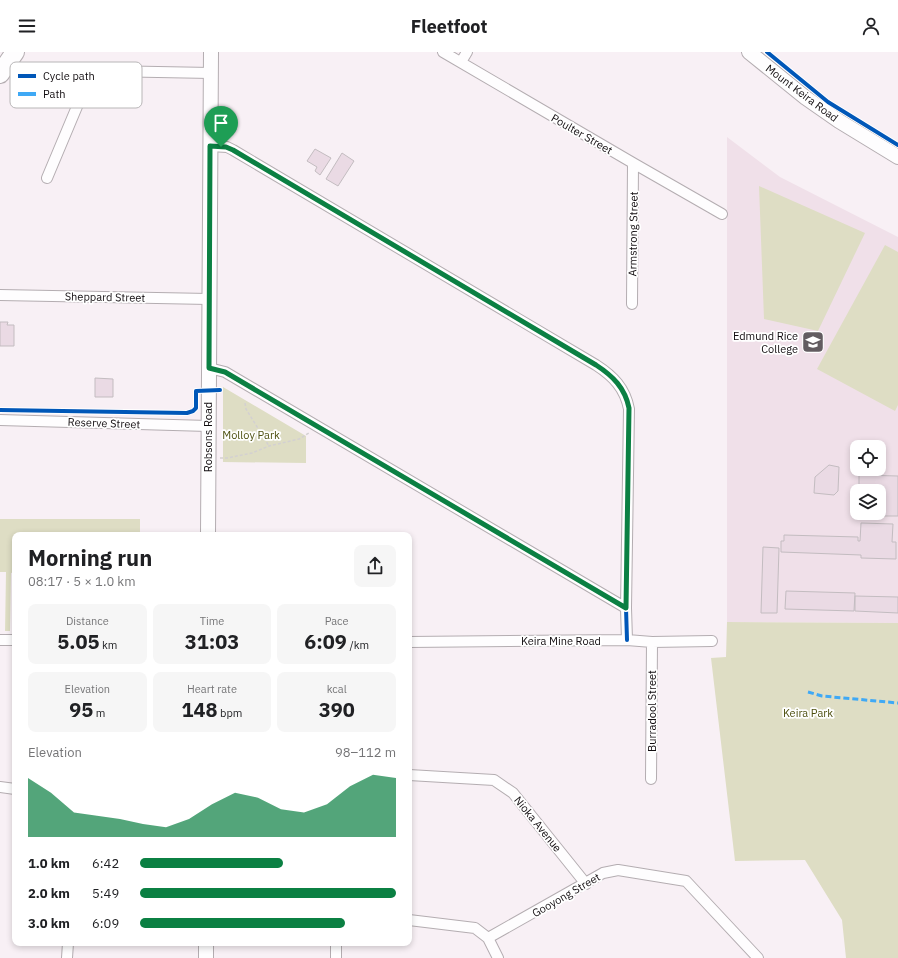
<!DOCTYPE html>
<meta charset="utf-8">
<style>
:root{--surface:#fff;--page:#f6f6f6;--text:#202124;--muted:#757577;--accent:#0b8043}
body{margin:0;font-family:"IBM Plex Sans",sans-serif;background:var(--page);color:var(--text);height:100vh;display:flex;flex-direction:column;font-size:15px;white-space:nowrap}
*{box-sizing:border-box;margin:0}
p{font-size:13px;color:var(--muted)}
.icon{flex:none;width:22px;height:22px;fill:none;stroke:currentColor;stroke-width:2;stroke-linecap:round;stroke-linejoin:round}
.map{position:relative;flex:1;overflow:hidden}
.panel{position:absolute;left:12px;top:480px;width:400px;height:414px;display:flex;flex-direction:column;background:var(--surface);border-radius:8px;box-shadow:0 2px 6px #0003}
.panel>*{flex:none}
.buttons{position:absolute;left:850px;top:388px;display:grid;gap:8px}
.buttons a{display:grid;place-items:center;width:36px;height:36px;border-radius:8px;background:var(--surface);box-shadow:0 2px 6px #0003;font-size:20px}
.pin{position:absolute;display:grid;place-items:center;width:34px;height:34px;color:#fff;margin:-41px -17px;border-radius:50% 50% 50% 0;rotate:-45deg;box-shadow:0 0 4px #0007}
.pin .icon{rotate:45deg}
.round{display:grid;place-items:center;flex:none;width:42px;height:42px;border-radius:8px;background:var(--page)}
.summary{display:flex;align-items:center;justify-content:space-between;height:68px;padding:0 16px}
h1{font-size:22px;font-weight:800;line-height:30px}
.figures{display:grid;grid-template-columns:repeat(3,1fr);gap:6px;height:68px;padding:4px 16px}
.figures div{display:grid;align-content:center;border-radius:8px;background:var(--page);text-align:center}
.figures b{font-size:20px;font-weight:800}
.figures small{font-size:11px;font-weight:400}
.figures p{font-size:11px}
.chart{height:112px;padding:8px 16px}
.chart p{display:flex;justify-content:space-between}
.chart svg{width:100%;height:72px;margin-top:4px;fill:var(--accent);opacity:.7}
ul{padding:0 16px;list-style:none;font-size:13px}
li{display:grid;grid-template-columns:64px 48px 1fr;align-items:center;height:30px}
li i{height:10px;border-radius:5px;background:var(--accent)}
header{display:flex;justify-content:space-between;align-items:center;height:52px;padding:0 16px;background:var(--surface);font-size:18px;font-weight:800}
.map>svg:first-child{display:block}
.built{fill:#f0e0e9;fill-rule:evenodd}
.green{fill:#deddc4}
.building{fill:#eadae4;stroke:#c3bcc0}
.lines{fill:none;stroke-linecap:round;stroke-linejoin:round}
.minor-casing{stroke:#b4adb1;stroke-width:12}
.secondary-casing{stroke:#b4adb1;stroke-width:16}
.motorway-casing{stroke:#b4adb1;stroke-width:20}
.path{stroke:#d3d0d1;stroke-width:1.5;stroke-dasharray:3 2;stroke-linecap:butt}
.minor{stroke:#fefdfe;stroke-width:10}
.secondary{stroke:#fefdfe;stroke-width:14}
.motorway{stroke:#fefdfe;stroke-width:18}
.quiet{stroke:#3fa9f5;stroke-width:3;stroke-dasharray:6 3;stroke-linecap:butt}
.cycleway-casing{stroke:#fff;stroke-width:6}
.cycleway{stroke:#0057b8;stroke-width:4}
.route-casing{stroke:#fff;stroke-width:8}
.route{stroke:#0b8043;stroke-width:5}
.labels{text-anchor:middle;dominant-baseline:central;stroke-width:3.5;stroke-linejoin:round;paint-order:stroke}
.street-label{font-size:11px;fill:#110c0f;stroke:#fff}
.poi-label{font-size:11px;fill:#110c0f;stroke:#fff;text-anchor:end}
.park-label{font-size:11px;fill:#4d4f0f;stroke:#fff}
.key{fill:#fff;stroke:#b8b6b7;stroke-width:1}
.key-label{font-size:11px;fill:#110c0f}
</style>
<header><svg class="icon" aria-label="menu" viewBox="0 0 24 24"><path d="M4 6h16M4 12h16M4 18h16"/></svg>Fleetfoot<svg class="icon" aria-label="person" viewBox="0 0 24 24"><circle cx="12" cy="8" r="4"/><path d="M4 21q1-7 8-7t8 7"/></svg></header>
<div class="map">
<svg width="898" height="906" viewBox="0 0 898 906">
<rect width="100%" height="100%" fill="#f8f0f5"/>
<path class="built" d="M727,85L780,125L898,185V571L727,570ZM857,395H879V417H857ZM857,439H879V461H857Z"/>
<path class="green" d="M759,134L865,181L818,279L764,267Z
M885,193L898,200V353L895,359L817,317Z
M223,335L306,384V411L223,410Z
M0,467H140V483H15V520L11,521L10,579H5L6,520H0Z
M727,570L898,571V906H846L842,868L805,808L735,809L711,606L726,605Z"/>
<path class="building" d="M315,97L331,106L320,123L315,119L317,115L307,109Z
M342,101L354,109L338,134L326,127Z
M0,270H8L7,273H14V294H0Z
M95,326L113,327V345H95Z
M829,413L839,415L838,439L834,443L814,441L815,425Z
M859,423L898,424V464H859V461H879V439H859Z
M861,471L893,472L892,490H896V507L861,506V503L781,500V489H784V483L858,485V489H860Z
M763,495L779,496L777,561H761Z
M786,539L855,541L854,559L785,557Z
M855,544L898,545V561L855,559Z"/>
<g class="lines">
<g class="minor-casing">
<path id="minor" d="M443,0L633,111L722,162
M461,10L467,0
M210,94L227,95L233,98L596,313C613,324 625,336 629,357L626,556L627,588
M47,126L89,26L97,21L105,19L211,21
M0,243L209,247
M632,252L633,111
M209,316L225,320L626,556
M0,368L208,374
M0,588H15
M409,590L627,588L652,590L712,589
M409,723L494,728L513,741L586,832
M651,727L652,590
M0,735L15,737
M409,868L475,876L488,886L498,906
M488,886L603,821L618,818L686,829L758,906
M67,906L68,891
M336,906V891"/>
</g>
<g class="secondary-casing">
<path id="secondary" d="M749,0L806,46L839,69L898,105
M208,483L211,0
M206,891V906"/>
</g>
<g class="motorway-casing">
<path id="motorway" d="M0,22L15,0"/>
</g>
<path class="path" d="M245,351L246,357L269,394
M220,406H227L252,401L269,394L299,387L309,381"/>
<use href="#minor" class="minor"/>
<use href="#secondary" class="secondary"/>
<use href="#motorway" class="motorway"/>
<path class="quiet" d="M808,640L822,644L898,651"/>
<g class="cycleway-casing">
<path id="cycleway" d="M767,0L828,50L898,93
M210,94L227,95L233,98L596,313C613,324 625,336 629,357L626,556L627,588
M209,316L225,320L626,556
M0,358L187,361L193,359L196,356V339L220,338"/>
</g>
<use href="#cycleway" class="cycleway"/>
</g>
<g class="lines">
<g class="route-casing">
<path id="route" d="M210,94L226,95L233,98L596,313C613,324 625,336 629,356L626,556L225,320L209,316Z"/>
</g>
<use href="#route" class="route"/>
</g>
<defs>
<g id="school-square" transform="scale(1.15)"><rect x="-9" y="-9" width="18" height="18" rx="4" fill="#625c60" stroke="#fff"/><path d="M0-5L7-2L0 1L-7-2ZM-4 1L0 2.5L4 1V4Q0 6-4 4Z" fill="#fff"/></g>
</defs>
<g fill-rule="evenodd">
<use href="#school-square" x="813" y="290"/>
</g>
<g class="labels">
<g class="street-label">
<text transform="translate(802 41) rotate(37)">Mount Keira Road</text>
<text transform="translate(582 82) rotate(30)">Poulter Street</text>
<text transform="translate(633 182) rotate(-89)">Armstrong Street</text>
<text transform="translate(105 245) rotate(1)">Sheppard Street</text>
<text transform="translate(104 371) rotate(2)">Reserve Street</text>
<text transform="translate(208 385) rotate(-90)">Robsons Road</text>
<text x="561" y="589">Keira Mine Road</text>
<text transform="translate(652 659) rotate(-90)">Burradool Street</text>
<text transform="translate(538 772) rotate(51)">Nioka Avenue</text>
<text transform="translate(566 843) rotate(-30)">Gooyong Street</text>
</g>
<g class="poi-label">
<text x="798" y="284">Edmund Rice<tspan x="798" dy="13">College</tspan></text>
</g>
<g class="park-label">
<text x="251" y="383">Molloy Park</text>
<text x="808" y="661">Keira Park</text>
</g>
</g>
<rect x="10" y="10" width="132" height="46" rx="6" class="key"/>
<rect x="18" y="22" width="18" height="4" fill="#0057b8"/>
<rect x="18" y="40" width="18" height="4" fill="#3fa9f5"/>
<g class="key-label">
<text x="43" y="28">Cycle path</text>
<text x="43" y="46">Path</text>
</g>
</svg>
<div class="buttons">
<a><svg class="icon" aria-label="locate" viewBox="0 0 24 24"><circle cx="12" cy="12" r="6"/><path d="M12 2v4M12 18v4M2 12h4M18 12h4"/></svg></a>
<a><svg class="icon" aria-label="layers" viewBox="0 0 24 24"><path d="M12 4l9 5-9 5-9-5zM3 14l9 5 9-5"/></svg></a>
</div>
<div class="pin" style="left:221px;top:95px;background:#1e9e55"><svg class="icon" aria-label="arrive" viewBox="0 0 24 24"><path d="M6 21V4h12l-3 4 3 4H6"/></svg></div>
<section class="panel">
<div class="summary"><div><h1>Morning run</h1><p>08:17 · 5 × 1.0 km</p></div><a class="round"><svg class="icon" aria-label="share" viewBox="0 0 24 24"><path d="M12 15V3M7 8l5-5 5 5M5 13v7h14v-7"/></svg></a></div>
<div class="figures">
<div><p>Distance</p><b>5.05<small> km</small></b></div>
<div><p>Time</p><b>31:03</b></div>
<div><p>Pace</p><b>6:09<small> /km</small></b></div>
</div>
<div class="figures">
<div><p>Elevation</p><b>95<small> m</small></b></div>
<div><p>Heart rate</p><b>148<small> bpm</small></b></div>
<div><p>kcal</p><b>390</b></div>
</div>
<div class="chart"><p><span>Elevation</span>98–112 m</p>
<svg viewBox="0 0 160 44" preserveAspectRatio="none"><path d="M0 44V8L10 17L20 29L30 31L40 33L50 36L60 38L70 33L80 24L90 17L100 20L110 27L120 29L130 24L140 13L150 6L160 8V44z"/></svg>
</div>
<ul>
<li><b>1.0 km</b>6:42<i style="width:56%"></i></li>
<li><b>2.0 km</b>5:49<i style="width:100%"></i></li>
<li><b>3.0 km</b>6:09<i style="width:80%"></i></li>
</ul>
</section>
</div>
